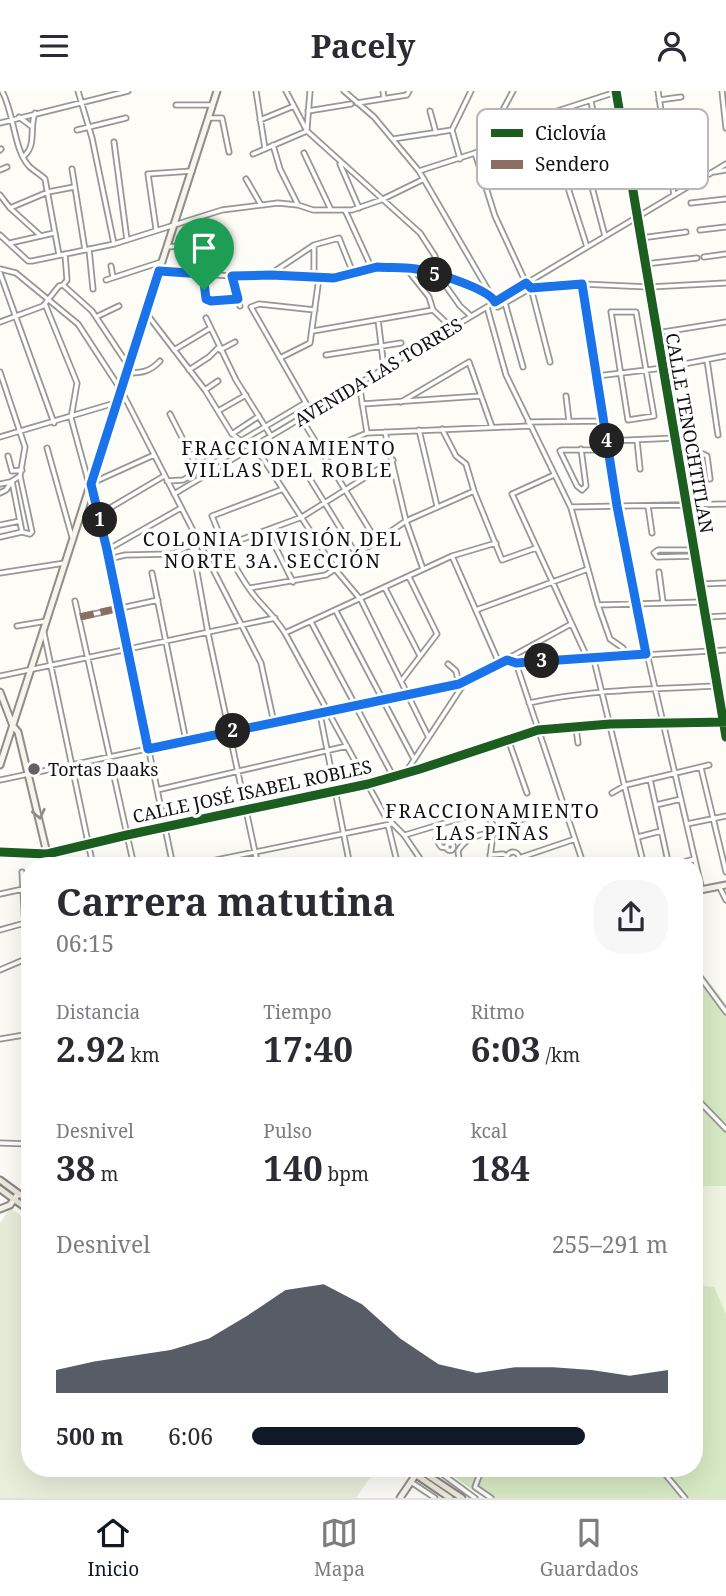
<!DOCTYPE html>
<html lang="es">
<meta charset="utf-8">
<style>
:root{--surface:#fff;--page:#f7f7f7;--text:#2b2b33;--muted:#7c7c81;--line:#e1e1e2;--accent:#111827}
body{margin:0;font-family:"Noto Serif",serif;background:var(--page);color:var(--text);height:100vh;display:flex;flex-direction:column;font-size:26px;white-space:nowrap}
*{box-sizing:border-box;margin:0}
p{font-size:23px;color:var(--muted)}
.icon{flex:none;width:38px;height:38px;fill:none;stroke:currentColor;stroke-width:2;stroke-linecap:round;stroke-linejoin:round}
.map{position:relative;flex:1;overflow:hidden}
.sheet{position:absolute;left:21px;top:766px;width:682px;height:620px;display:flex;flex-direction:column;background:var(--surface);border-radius:28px;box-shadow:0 7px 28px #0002}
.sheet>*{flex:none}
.pin{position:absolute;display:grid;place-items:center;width:60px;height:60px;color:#fff;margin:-72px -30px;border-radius:50% 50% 50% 0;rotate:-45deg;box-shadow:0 0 7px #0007}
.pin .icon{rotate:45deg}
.km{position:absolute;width:35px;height:35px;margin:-18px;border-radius:50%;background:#222;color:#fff;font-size:19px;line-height:35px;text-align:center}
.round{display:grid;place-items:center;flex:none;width:74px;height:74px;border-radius:28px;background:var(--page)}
.overview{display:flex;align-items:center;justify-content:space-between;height:119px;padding:0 35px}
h1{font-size:38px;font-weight:700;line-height:52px}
.metrics{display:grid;grid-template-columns:repeat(3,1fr);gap:10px;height:119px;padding:7px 35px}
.metrics div{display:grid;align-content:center}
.metrics b{font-size:35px;font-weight:700}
.metrics small{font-size:19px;font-weight:400}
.metrics p{font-size:19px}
.chart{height:196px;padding:14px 35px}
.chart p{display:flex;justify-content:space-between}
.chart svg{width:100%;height:126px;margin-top:7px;fill:var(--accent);opacity:.7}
ul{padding:0 35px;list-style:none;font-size:23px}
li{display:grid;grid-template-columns:112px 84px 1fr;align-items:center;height:52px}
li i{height:18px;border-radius:9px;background:var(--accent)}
header{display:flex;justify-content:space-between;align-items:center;height:91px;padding:0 35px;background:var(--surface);font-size:32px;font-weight:700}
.menu{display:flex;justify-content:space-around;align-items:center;height:98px;border-top:2px solid var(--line);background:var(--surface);font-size:19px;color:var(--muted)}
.menu a{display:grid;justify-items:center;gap:4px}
.menu .current{color:var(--accent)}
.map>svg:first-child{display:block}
.forest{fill:#d8eac5}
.cemetery{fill:#e9eedb}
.pitch{fill:#f0f6e1}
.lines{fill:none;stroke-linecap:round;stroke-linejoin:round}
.street-casing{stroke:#979795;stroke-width:7}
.secondary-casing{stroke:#8e8d8b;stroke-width:9}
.primary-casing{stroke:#858482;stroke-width:9}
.street{stroke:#fffffe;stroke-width:3.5}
.secondary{stroke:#f6f4eb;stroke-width:5}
.primary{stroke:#ede9dc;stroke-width:5}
.quiet{stroke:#8d6e63;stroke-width:7;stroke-dasharray:14 7;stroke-linecap:butt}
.cycleway-casing{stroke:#fff;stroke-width:13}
.cycleway{stroke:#1b5e20;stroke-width:9}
.oneway{stroke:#8f8e89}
.route-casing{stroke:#fff;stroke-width:14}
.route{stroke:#1a73e8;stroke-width:9}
.poi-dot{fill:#646362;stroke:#fff;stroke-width:2.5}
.labels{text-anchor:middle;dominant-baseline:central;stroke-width:7;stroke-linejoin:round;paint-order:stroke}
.street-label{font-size:18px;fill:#111;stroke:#fff}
.poi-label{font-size:18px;fill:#111;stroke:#fff;text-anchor:start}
.neighbourhood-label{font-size:19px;letter-spacing:2px;fill:#111;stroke:#fff}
.key{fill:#fff;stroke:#b8b8b8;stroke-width:2}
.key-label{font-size:19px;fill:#111}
</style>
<header><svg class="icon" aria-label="menu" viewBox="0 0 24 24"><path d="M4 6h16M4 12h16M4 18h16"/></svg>Pacely<svg class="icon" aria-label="person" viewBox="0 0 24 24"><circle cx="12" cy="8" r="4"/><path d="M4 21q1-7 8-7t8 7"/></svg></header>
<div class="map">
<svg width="726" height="1407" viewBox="0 0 726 1407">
<rect width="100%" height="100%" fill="#fdfcf7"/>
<path class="forest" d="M695,873L726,913V1407H485L441,1377H695Z"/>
<path class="cemetery" d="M10,1117L30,1131V1377H377L356,1407H0V1132Z"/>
<path class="pitch" d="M695,1095H726V1223L714,1196L695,1194Z"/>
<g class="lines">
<g class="street-casing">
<path id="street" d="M2,0C14,22 14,58 28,74C32,79 40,83 45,88L59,164
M78,0L92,47L114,153
M256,0L265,58
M286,0L307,40L420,142L435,165
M344,0L374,26L419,80L491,204
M383,0L384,7
M616,0L726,646
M658,0L674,104
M722,0L726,37
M659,9L681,6
M591,10L593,21
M357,12L407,4L409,0
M176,14H212
M571,17L605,145
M308,20L351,13
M430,20L436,42
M545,25L587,156
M19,26L31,35
M209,27H222L229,61
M260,29L294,15
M0,32L128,0
M663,36L683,33
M307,38L310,0
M77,39L126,27
M393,48L452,39
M114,51L127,149
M273,54L280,78L298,114
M488,56L490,43L513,0
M0,59L1,58
M304,62L331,119
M475,62L495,125L526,192L531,197L550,271
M253,63L307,40
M667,63L684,60
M24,65C37,54 29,37 35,22
M460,68L452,39L471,0
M340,73L359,117
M72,78L85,159
M0,79L7,76
M419,80L475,62L545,24L616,1
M563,81L587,75
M714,81L726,79
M246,88L261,114
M0,104L10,117L41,145
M691,112L726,108
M10,117L48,101L74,96
M345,119L372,178
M156,138L148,83L192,80
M700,139L726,136
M0,144L28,170H32L114,153L222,119L278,112L298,114L313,119H352L381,109L424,88
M641,147L686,141
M10,152L54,142
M314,154V187
M167,156L224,151
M89,158L93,198
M704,166L726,163
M645,173L697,167
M111,175L113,186
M406,177L429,206L433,219L452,237
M0,178L16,182L78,233L121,299L261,572L274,632
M159,180L232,185L271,184L334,187L377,176L406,177L418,178L464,193L492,205L498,216L531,197L582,193L649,196L726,192
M0,182L54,332
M272,182L314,154L339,147L353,182
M203,183L204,199L208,210L238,208
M438,184L460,215L471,225
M232,185L240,215
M106,189L161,171
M582,193L617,415L635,511L702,799
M63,194L92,220L128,274
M63,194L67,189L65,163
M505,212L523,276
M45,213L77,292L71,327L107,459L173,775
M487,216L506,284L571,417L598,514L610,548L623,557L626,564
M611,221H636L654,325L628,329Z
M146,222L205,299L232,343L262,366L335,478L361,509L428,645
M96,226L119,215
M206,227L236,289L271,345
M378,229L384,277
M0,231L43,215L59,195L63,194
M313,240L433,219
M657,242L726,231
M174,259L209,238
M220,259L235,251
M326,264L401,252
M280,267L310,252L319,187
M707,269L718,344
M189,279L209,266L218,257
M0,281L25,356L20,385L12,390L22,441
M127,282C141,282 150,281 160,270
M597,285L663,277L726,265
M359,292L367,342
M205,299L218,290
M566,305L569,330
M401,311L469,271L492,336
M362,313L481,305
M218,320L246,304
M311,321L251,216L259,213L315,219
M170,323L202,386
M301,327L376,449
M528,331L603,330
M442,338L456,365L466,373L474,400L502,469L536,457
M419,339L437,415
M385,341L406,430L423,478
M232,343L259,325
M0,346L115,312
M637,349L640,378
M607,350L675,347
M343,352L367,342L530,335
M47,357L72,446
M581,358L586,395L582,399L577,395L560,360L562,359H608
M678,364L703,363L707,365L710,388
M8,365L12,380L22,379
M302,375L356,463
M197,376L305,312
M554,384L512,403L587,566
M167,390L183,389L199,380
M92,392L154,364
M0,393L10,391
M283,398L212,425C223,453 238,485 257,508C267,519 277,529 285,542L385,725L404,744L425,775
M0,402L6,399L12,390
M174,403L726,73
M648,415L652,442
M571,416L726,413
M98,424L164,385
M0,434L20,430
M267,439L293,491
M0,446L22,441L30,443L32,441L20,385
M224,455L302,426L393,369
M107,459L181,417
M654,462L657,466L695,465
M654,462L658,459H694
M452,465L499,572
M109,468L125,464L172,463L198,451
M195,470L208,542L258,775
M659,481L663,511
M0,482L65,472
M152,482L186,650
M700,493L726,492
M250,497L326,484L406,430L474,400
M385,497L420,565
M75,510L134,775
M598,514L703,511
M476,519L588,478
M336,520L414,668
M80,526L158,509
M706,526L726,525
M311,531L393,685
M17,535L47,530
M44,542L93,775
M285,542L452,465L496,452
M593,565L644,775
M507,569L516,572L726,559
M516,572L584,775
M448,573L456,580L459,593
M0,585L275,527
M402,589L437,543L409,486
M529,612C592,598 654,598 717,595
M320,623L350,775
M576,637L578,652
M508,648L527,702
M701,677L726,781
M406,681L465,591
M650,688L669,775
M0,689L465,591L571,533
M157,699L347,655
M612,702L626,694L709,674
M656,714L681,708
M486,724L494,735L489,775
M512,732L563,714
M687,733L726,725
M388,734L398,775
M405,744L468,725L472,721
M638,746L661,740
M436,748L441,756L447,757
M446.5 756a3.5 3.5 0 1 1 7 0a3.5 3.5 0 1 1-7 0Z
M0,761L47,763L127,744L368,693L420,678L538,639L610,633L726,631
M507 767a6 6 0 1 1 12 0a6 6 0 1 1-12 0Z
M490,764L503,763L507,765
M519,767L575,748
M187,775L391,733
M398,775L422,770
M460,775L458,760C466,746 479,744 493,741
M669,775L694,768
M22,781L30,934
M719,795L726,809
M0,803L23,798
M0,839L25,832
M0,879L28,867
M695,879L726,921
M0,948L30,943
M695,1006L726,1038
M0,1052L30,1053
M434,1377L475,1407
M482,1377L475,1396L491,1407
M660,1377L685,1407
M411,1391L435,1407"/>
</g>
<g class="secondary-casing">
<path id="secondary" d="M0,601L13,635L18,641L50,775
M0,674L217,0
M695,800L726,794
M0,1118L10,1114L18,1103
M400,1407L419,1379"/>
</g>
<g class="primary-casing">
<path id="primary" d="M0,1089L30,1111
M0,1098L30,1120
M406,1377L450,1407
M417,1377L462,1407"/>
</g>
<use href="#street" class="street"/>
<use href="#secondary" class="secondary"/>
<use href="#primary" class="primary"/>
<path class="quiet" d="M80,526L119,517"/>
<g class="cycleway-casing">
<path id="cycleway" d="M616,0L726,646
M0,761L47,763L127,744L368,693L420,678L538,639L610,633L726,631"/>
</g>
<use href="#cycleway" class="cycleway"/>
</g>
<defs><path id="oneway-chevron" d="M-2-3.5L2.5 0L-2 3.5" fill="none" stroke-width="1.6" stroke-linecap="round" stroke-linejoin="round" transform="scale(1.75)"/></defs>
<use class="oneway" href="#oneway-chevron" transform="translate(39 723) rotate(78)"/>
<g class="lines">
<g class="route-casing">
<path id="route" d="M377,176C390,177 403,176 416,178C433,181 488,197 495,211L526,192L531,197L582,193L617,415L646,563L516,572L507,569L459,593L148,658L107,459L91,393L159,180L203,183L206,208L211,210L238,208L232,185L271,184L334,187Z"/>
</g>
<use href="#route" class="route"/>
</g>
<circle class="poi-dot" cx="34" cy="678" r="7"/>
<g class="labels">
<g class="street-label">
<text transform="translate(378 281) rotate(-31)">AVENIDA LAS TORRES</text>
<text transform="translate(690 342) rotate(80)">CALLE TENOCHTITLAN</text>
<text transform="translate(252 700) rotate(-12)">CALLE JOSÉ ISABEL ROBLES</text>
</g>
<g class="poi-label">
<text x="48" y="678">Tortas Daaks</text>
</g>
<g class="neighbourhood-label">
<text x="289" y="357">FRACCIONAMIENTO<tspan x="289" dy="22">VILLAS DEL ROBLE</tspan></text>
<text x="273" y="448">COLONIA DIVISIÓN DEL<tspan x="273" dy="22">NORTE 3A. SECCIÓN</tspan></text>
<text x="493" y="720">FRACCIONAMIENTO<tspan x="493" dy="22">LAS PIÑAS</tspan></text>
</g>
</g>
<rect x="477" y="18" width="231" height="80" rx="10" class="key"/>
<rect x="491" y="38" width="32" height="8" fill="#1b5e20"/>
<rect x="491" y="69" width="32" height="9" fill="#8d6e63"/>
<g class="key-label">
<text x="535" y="49">Ciclovía</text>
<text x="535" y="80">Sendero</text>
</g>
</svg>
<div class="pin" style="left:204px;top:199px;background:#1e9e55"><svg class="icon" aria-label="arrive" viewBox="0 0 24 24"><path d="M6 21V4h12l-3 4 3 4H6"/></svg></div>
<b class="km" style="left:100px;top:429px">1</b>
<b class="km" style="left:233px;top:640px">2</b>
<b class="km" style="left:542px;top:570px">3</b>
<b class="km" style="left:607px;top:350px">4</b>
<b class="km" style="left:435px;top:184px">5</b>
<section class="sheet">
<div class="overview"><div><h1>Carrera matutina</h1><p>06:15</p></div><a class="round"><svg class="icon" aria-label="share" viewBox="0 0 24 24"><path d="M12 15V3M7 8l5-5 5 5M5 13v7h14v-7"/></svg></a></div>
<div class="metrics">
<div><p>Distancia</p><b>2.92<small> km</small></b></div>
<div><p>Tiempo</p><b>17:40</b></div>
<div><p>Ritmo</p><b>6:03<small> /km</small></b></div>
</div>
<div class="metrics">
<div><p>Desnivel</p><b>38<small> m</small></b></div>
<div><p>Pulso</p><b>140<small> bpm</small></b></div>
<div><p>kcal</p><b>184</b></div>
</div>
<div class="chart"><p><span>Desnivel</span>255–291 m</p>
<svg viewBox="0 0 160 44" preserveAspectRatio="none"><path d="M0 44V36L10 33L20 31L30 29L40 25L50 17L60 8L70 6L80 13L90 25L100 34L110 37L120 35L130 35L140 36L150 38L160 36V44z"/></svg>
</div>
<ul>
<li><b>500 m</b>6:06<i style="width:80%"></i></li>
</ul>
</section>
</div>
<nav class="menu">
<a class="current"><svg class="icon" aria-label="home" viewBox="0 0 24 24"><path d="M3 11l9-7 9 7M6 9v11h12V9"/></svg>Inicio</a>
<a><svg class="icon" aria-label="map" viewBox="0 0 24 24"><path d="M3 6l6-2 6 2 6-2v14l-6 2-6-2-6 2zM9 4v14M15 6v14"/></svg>Mapa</a>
<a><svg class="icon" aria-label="saved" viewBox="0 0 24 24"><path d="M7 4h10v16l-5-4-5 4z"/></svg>Guardados</a>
</nav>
